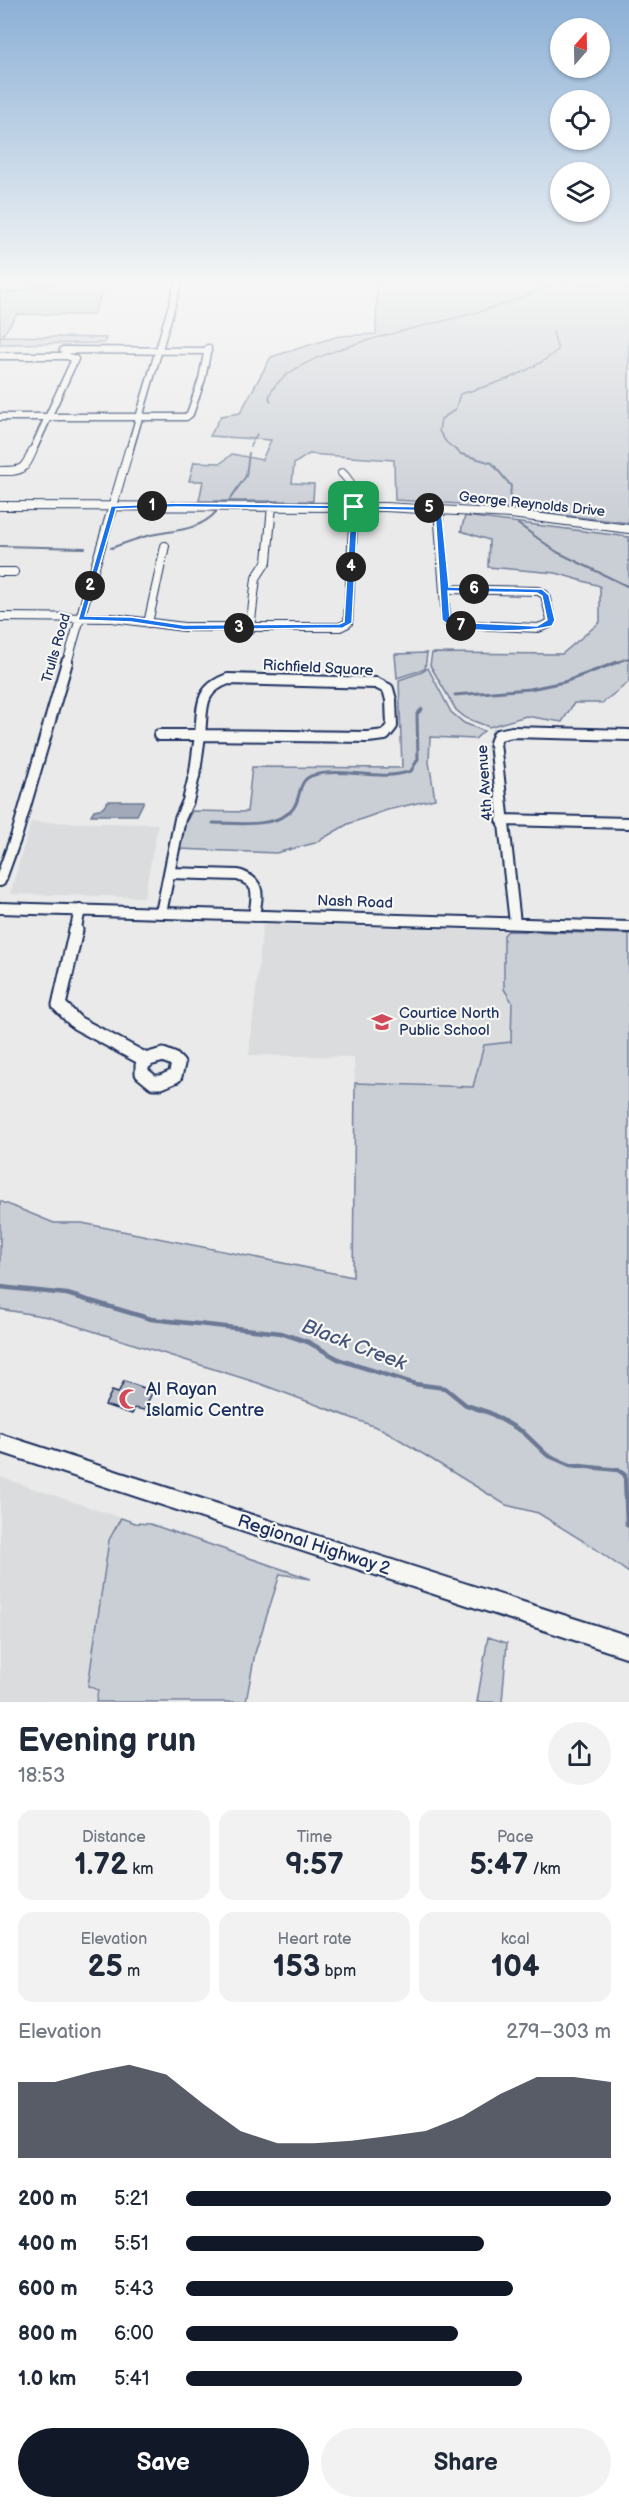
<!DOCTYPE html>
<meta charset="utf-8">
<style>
:root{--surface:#fff;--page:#f2f2f3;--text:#1f2937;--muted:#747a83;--accent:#111827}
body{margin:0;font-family:"Balsamiq Sans",sans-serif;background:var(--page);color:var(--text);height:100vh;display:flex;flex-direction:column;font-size:22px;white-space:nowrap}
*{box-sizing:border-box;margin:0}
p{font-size:20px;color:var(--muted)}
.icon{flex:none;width:33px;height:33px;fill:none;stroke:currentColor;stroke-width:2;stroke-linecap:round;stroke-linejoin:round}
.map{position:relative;height:1702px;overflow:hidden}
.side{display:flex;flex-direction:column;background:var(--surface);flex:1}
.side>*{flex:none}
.needle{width:39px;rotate:20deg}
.tools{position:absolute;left:550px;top:18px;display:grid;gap:12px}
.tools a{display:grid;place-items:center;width:60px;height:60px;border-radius:50%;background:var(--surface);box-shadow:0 2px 4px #0004;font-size:30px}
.pin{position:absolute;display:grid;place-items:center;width:51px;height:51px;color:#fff;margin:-26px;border-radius:12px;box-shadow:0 3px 9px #0006}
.km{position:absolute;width:30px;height:30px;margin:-15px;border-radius:50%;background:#222;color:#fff;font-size:16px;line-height:30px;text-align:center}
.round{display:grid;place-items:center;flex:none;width:63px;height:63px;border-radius:32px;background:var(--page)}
.head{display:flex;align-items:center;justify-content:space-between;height:102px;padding:0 18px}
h1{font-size:33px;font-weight:700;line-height:45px}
.stats{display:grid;grid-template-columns:repeat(3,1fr);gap:9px;height:102px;padding:6px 18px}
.stats div{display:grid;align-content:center;border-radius:15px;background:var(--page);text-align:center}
.stats b{font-size:30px;font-weight:700}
.stats small{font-size:16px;font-weight:400}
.stats p{font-size:16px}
.chart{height:168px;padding:12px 18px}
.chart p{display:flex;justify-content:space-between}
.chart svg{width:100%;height:108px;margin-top:6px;fill:var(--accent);opacity:.7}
.button{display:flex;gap:12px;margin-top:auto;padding:12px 18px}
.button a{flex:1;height:69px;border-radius:36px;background:var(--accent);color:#fff;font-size:24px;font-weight:700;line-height:69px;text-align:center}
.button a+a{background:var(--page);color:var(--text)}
ul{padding:0 18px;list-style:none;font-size:20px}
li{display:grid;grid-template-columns:96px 72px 1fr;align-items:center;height:45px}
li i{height:15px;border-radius:8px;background:var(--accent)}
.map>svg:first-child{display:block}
.built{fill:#dadcde}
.green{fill:#caced5;stroke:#727e9a;stroke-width:1.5}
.water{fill:#a2aaba;stroke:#6c7995;stroke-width:1.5}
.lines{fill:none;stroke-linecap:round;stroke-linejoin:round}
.stream-far3{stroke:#6c7995;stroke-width:1.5}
.stream-far2{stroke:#6c7995;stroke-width:2}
.stream-far1{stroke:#6c7995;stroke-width:3}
.stream{stroke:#6c7995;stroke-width:4.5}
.building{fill:#b6bbc6;stroke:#1b2f5e;stroke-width:1.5}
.minor-far3-casing{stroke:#1b2f5e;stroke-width:9}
.minor-far2-casing{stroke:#1b2f5e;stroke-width:10}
.minor-far1-casing{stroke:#1b2f5e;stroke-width:14}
.minor-casing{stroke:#1b2f5e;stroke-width:17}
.major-casing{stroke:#1b2f5e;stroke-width:4}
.minor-far3{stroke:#f6f6f2;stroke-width:6}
.minor-far2{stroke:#f6f6f2;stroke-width:8}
.minor-far1{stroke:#f6f6f2;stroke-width:10}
.minor{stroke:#f6f6f2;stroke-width:13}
.major{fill:#f6f6f2;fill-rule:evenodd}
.route{fill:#1a73e8;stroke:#fff;stroke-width:1.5;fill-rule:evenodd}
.labels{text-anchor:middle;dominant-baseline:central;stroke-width:4.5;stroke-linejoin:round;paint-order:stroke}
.far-street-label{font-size:14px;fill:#1b2f5e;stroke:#f6f6f2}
.street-label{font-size:15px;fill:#1b2f5e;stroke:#f6f6f2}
.poi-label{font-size:15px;fill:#1b2f5e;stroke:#f6f6f2;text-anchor:start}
.near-poi-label{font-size:18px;fill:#1b2f5e;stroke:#f6f6f2;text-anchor:start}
.near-street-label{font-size:18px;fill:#1b2f5e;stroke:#f6f6f2}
.near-water-label{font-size:20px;font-style:italic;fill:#44547a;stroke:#f6f6f2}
</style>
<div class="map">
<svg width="629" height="1702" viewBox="0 0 629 1702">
<rect width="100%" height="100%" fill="#e9eae9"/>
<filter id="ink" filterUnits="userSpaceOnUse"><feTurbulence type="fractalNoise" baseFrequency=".0167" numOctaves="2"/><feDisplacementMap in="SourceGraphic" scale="12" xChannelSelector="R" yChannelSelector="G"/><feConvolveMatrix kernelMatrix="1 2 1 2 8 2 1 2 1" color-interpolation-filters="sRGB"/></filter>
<g filter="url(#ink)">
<path class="built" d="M31,822L158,824L144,897L10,894Z
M263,924L508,931L504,935L512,1002L511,1042L484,1045L473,1087L355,1083L354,1057L249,1055Z
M0,1477L121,1518L109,1540L88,1686L98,1689L96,1702H0Z"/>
<path class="green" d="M0,284H105L93,315L17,314L2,336L106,338L104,343L0,344Z
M377,284H629V523L478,505L395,500L394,460L309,454L294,464L292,483L314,484L313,501H199L203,481H189L194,462L221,463L232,454L262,460L271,440L210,436L221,416L240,413L271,357L339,336L376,334Z
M465,516L629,537V682L602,703H574L562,722L526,716L489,727L466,718L456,710L430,665L432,653L562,654L600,622V586L556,573L488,567L489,540L461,531Z
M427,653L425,669L397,678L395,654Z
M428,668L451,712L464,723L484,731L475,739L430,737L429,762L435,799L387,810L348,824L315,843L276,853L179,849L184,826L192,811L247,812L252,767L402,768L399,680L422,672Z
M508,931L629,934V1573L593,1547L538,1513L506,1505L384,1430L258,1383L48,1317L0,1309V1201L54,1223H82L353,1277L355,1083L473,1087L484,1045L511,1042L512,1002L504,989V935Z
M121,1518L135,1523L150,1524L311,1579L280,1574L255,1653L246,1702H96L98,1690L88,1686L109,1540Z
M488,1637L507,1643L502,1702H477Z"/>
<path class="water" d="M108,801H144L137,815H91L94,810L103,808Z"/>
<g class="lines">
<path class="stream-far3" d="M0,293L18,292L48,284
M271,401L269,398C279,352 425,327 467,315C497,307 525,298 553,284
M250,446L257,434
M458,452L446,442L439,431L441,419L455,410L460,394C496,384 529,374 558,350L553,332"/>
<path class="stream-far2" d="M456,450L461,454L492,463L511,486L509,509
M230,499L246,476L249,453
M518,524L557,552L629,587
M0,546L85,548
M111,548C123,544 135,539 147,536C171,530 198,532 216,512
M614,663L629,658"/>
<path class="stream-far1" d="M455,695L530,689L564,682L618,662
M213,823C236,823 271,828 290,812C303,801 295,780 314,775C346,767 379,782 411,771L418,759L417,714L422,709"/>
<path class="stream" d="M0,1287L67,1294L151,1319L281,1333L308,1342L340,1360L415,1384L445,1388L466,1405L490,1413L523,1432L547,1455L570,1465L618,1470L625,1475L627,1525L629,1526"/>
</g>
<path class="building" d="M124,1381L153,1391L144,1410L135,1408L132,1414L105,1405L112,1391L118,1393Z"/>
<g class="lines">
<g class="minor-far3-casing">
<path id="minor-far3" d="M63,350L208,351
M0,356H67L75,359L32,452
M0,417H186L190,414L202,379L208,348
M129,452L178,284"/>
</g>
<g class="minor-far2-casing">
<path id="minor-far2" d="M0,471C22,471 24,471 33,450
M0,506L385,507L511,514L629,529
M438,509L446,620L450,624L538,628L549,624L551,620L545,595L539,591L445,589
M0,572H14
M0,617L112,618L184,627H340L348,623L354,507C353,493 353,483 342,473
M148,623L165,546
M250,629L256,578L267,561L272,506
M67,663L129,450"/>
</g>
<g class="minor-far1-casing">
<path id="minor-far1" d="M228,679L376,683L388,689L391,700L392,726L385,735L368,737L200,735C203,707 198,690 228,679Z
M159,735H200
M502,820L629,823
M169,873L238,875C262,883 257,895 254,916
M0,881L17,834L67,662
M0,908L629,927
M161,913L180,819L188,801L195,772L200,735
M515,923L495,743L498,735L512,732L629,735
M75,932L80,910"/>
</g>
<g class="minor-casing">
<path id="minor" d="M76,930L59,1005L77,1023L146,1060
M163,1055L173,1059L178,1064L175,1076L161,1082H153L142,1073V1065L149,1059Z"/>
</g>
<g class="major-casing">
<path id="major" d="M0,1434L629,1636V1658L0,1452Z"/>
</g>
<use href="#minor-far3" class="minor-far3"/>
<use href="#minor-far2" class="minor-far2"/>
<use href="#minor-far1" class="minor-far1"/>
<use href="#minor" class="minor"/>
<use href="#major" class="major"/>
</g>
</g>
<linearGradient id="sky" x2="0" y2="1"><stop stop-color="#8cb0d6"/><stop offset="0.54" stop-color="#f5f6f5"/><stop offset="1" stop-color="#f5f6f5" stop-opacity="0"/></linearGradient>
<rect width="629" height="523" fill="url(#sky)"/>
<path class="route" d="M177,503L441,507L449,587L542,589L549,595L555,620L552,626C533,632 455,635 442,620L435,511L358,509L352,623L343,628L184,630L131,622L78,620L111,506ZM177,507L351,509L344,622L339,624L184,625L131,617L85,616L116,509ZM448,591L537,593L542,596L547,620L537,626L453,622L450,619Z"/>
<defs>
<g id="school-bare" transform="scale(1.62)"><path d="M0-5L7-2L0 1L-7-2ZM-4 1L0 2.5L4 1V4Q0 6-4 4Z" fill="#d1495b" stroke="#f6f6f2" stroke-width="2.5" paint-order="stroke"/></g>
<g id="mosque-bare" transform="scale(1.62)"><path d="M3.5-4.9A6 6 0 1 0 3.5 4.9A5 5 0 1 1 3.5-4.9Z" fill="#d1495b" stroke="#f6f6f2" stroke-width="2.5" paint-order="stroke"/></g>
</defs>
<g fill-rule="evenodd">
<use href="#school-bare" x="382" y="1022"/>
<use href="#mosque-bare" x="129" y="1399"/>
</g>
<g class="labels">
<g class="far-street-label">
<text transform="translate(532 504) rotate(6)">George Reynolds Drive</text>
<text transform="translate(56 648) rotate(-74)">Trulls Road</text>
</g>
<g class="street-label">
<text transform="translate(318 668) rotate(3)">Richfield Square</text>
<text transform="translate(485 783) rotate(-94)">4th Avenue</text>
<text transform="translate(355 902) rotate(2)">Nash Road</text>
</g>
<g class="poi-label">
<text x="399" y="1013">Courtice North<tspan x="399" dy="17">Public School</tspan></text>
</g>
<g class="near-poi-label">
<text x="146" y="1389">Al Rayan<tspan x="146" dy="21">Islamic Centre</tspan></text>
</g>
<g class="near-street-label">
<text transform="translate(314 1545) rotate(18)">Regional Highway 2</text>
</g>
<g class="near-water-label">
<text transform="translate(354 1345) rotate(21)">Black Creek</text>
</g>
</g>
</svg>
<div class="tools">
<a><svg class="needle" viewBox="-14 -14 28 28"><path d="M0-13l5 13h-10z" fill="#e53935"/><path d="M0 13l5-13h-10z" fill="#747a83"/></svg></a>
<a><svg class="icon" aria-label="locate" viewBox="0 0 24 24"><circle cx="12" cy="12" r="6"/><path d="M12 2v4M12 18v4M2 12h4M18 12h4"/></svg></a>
<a><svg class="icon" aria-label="layers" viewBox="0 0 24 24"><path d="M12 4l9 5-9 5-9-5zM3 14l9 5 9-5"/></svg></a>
</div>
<div class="pin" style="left:354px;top:507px;background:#1e9e55"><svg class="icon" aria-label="arrive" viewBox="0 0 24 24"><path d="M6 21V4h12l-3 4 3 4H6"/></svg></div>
<b class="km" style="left:152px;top:506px">1</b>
<b class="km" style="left:90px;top:586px">2</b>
<b class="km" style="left:239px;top:628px">3</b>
<b class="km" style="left:351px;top:567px">4</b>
<b class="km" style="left:429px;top:508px">5</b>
<b class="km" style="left:474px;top:589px">6</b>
<b class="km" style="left:461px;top:626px">7</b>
</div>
<section class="side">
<div class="head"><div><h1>Evening run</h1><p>18:53</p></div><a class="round"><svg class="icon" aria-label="share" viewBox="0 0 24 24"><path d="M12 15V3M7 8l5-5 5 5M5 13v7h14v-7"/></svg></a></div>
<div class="stats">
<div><p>Distance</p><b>1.72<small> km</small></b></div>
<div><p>Time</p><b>9:57</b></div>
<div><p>Pace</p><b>5:47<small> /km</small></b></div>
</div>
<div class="stats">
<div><p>Elevation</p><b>25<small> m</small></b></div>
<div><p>Heart rate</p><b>153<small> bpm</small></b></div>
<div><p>kcal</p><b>104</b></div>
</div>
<div class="chart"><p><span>Elevation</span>279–303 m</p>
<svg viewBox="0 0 160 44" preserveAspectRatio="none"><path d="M0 44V13L10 13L20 9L30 6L40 10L50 22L60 33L70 38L80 38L90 37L100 35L110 33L120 27L130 18L140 11L150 11L160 13V44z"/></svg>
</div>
<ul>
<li><b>200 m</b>5:21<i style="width:100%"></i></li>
<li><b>400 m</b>5:51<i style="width:70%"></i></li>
<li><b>600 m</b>5:43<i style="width:77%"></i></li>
<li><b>800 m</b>6:00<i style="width:64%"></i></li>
<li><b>1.0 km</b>5:41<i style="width:79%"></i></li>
</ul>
<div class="button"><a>Save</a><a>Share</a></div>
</section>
